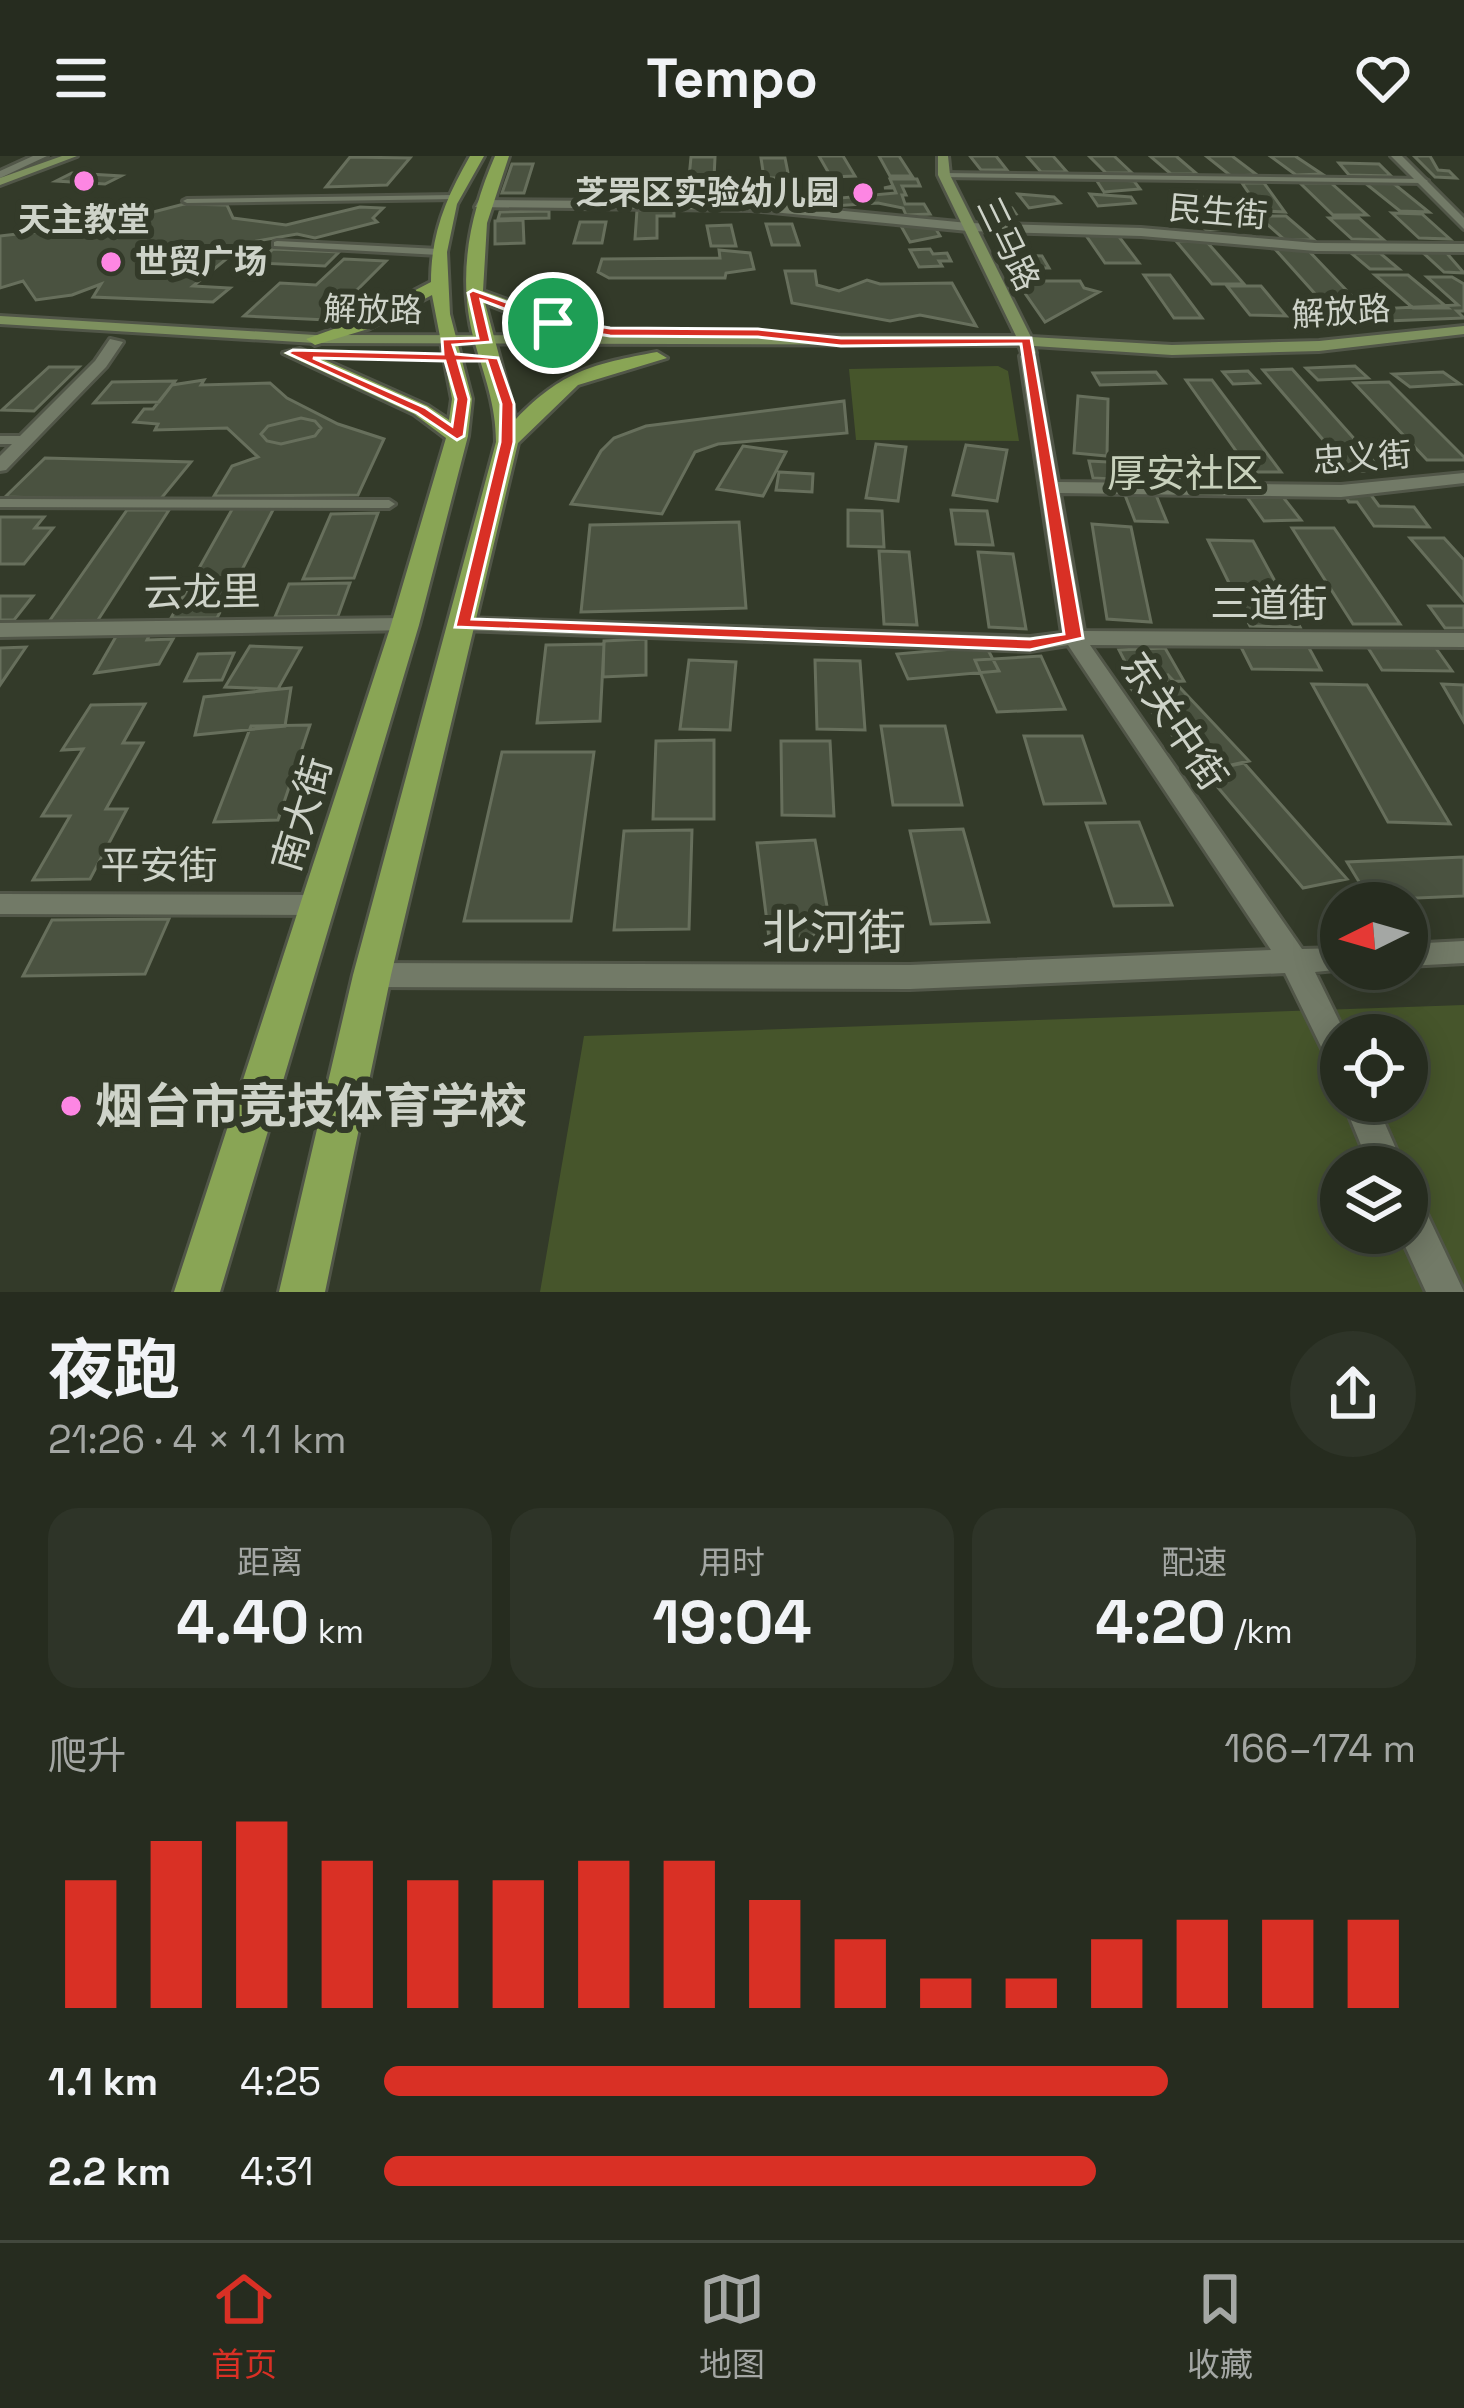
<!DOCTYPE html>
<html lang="zh">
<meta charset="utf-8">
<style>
:root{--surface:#262c1f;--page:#2e3428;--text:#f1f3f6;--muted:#a4a7a4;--line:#42483d;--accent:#d93025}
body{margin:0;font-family:"Space Grotesk","Noto Sans SC",sans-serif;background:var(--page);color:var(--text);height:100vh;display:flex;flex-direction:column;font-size:45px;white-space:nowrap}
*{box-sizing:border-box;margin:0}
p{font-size:39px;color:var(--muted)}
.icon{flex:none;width:66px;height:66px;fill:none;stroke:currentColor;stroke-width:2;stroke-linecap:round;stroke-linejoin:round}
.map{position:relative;height:1136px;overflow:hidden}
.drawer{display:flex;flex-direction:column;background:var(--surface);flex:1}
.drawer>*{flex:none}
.needle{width:78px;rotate:265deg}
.fabs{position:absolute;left:1320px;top:726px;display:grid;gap:24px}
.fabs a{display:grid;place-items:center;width:108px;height:108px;border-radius:50%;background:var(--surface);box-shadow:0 6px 30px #0003,0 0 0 3px var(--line);font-size:60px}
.pin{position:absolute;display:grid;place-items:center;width:102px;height:102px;color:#fff;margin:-51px;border:6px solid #fff;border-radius:50%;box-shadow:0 3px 12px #0007}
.round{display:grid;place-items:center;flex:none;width:126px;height:126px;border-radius:63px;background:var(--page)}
.headline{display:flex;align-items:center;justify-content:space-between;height:204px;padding:0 48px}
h1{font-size:66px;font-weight:700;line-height:90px}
.metrics{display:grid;grid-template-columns:repeat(3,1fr);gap:18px;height:204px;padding:12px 48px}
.metrics div{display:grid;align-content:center;border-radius:30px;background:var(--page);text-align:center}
.metrics b{font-size:60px;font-weight:700}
.metrics small{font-size:33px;font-weight:400}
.metrics p{font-size:33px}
.chart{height:336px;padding:24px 48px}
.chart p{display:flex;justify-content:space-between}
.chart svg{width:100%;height:216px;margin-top:12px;stroke:var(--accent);stroke-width:6}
ul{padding:0 48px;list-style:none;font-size:39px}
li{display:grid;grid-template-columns:192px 144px 1fr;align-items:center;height:90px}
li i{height:30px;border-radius:15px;background:var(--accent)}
header{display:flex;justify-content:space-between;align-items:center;height:156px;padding:0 48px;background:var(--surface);font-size:54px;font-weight:700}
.tab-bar{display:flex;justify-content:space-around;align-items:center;height:168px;border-top:3px solid var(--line);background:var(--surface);font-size:33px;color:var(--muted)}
.tab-bar a{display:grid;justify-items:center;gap:6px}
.tab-bar .active{color:var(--accent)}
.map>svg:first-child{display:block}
.green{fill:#46552b;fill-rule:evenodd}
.building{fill:#4a5240;stroke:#676f5c;stroke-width:3}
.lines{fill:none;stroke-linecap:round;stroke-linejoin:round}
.lane-casing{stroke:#515648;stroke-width:6}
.street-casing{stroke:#515648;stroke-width:6}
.secondary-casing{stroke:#515648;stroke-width:6}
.primary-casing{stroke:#515648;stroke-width:6}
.lane{fill:#727a67;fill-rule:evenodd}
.street{fill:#727a67;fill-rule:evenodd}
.secondary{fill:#7d905e;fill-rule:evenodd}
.primary{fill:#89a555;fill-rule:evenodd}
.route{fill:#d93025;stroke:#fff;stroke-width:3;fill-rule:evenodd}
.poi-dot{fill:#fd86e3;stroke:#333a29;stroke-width:4.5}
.labels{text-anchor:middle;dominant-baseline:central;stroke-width:12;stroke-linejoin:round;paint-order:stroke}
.far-poi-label{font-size:33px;font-weight:bold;fill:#ced3c9;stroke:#333a29;text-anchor:end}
.far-street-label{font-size:33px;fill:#ced3c9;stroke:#333a29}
.far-quarter-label{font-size:39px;fill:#c8d1bc;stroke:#333a29}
.street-label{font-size:39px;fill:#ced3c9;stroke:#333a29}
.near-street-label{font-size:48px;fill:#ced3c9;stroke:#333a29}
.near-poi-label{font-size:48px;font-weight:bold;fill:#ced3c9;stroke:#333a29;text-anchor:start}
</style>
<header><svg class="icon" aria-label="menu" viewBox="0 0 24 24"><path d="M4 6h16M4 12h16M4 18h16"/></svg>Tempo<svg class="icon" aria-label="heart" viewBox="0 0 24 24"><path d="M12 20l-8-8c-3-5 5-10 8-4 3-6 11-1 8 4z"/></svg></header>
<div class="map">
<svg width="1464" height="1136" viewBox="0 0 1464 1136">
<rect width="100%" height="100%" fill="#333a29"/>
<path class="green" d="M998,210L1008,215L1019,285L856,284L849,213Z
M1464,849V1136H540L584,880ZM1341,879H1407V945H1341ZM1341,1011H1407V1077H1341Z"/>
<path class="building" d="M819,0H843L855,20L831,21Z
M879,0H899L912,20H890Z
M970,0H996L1007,14H981Z
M1027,0H1053L1067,16H1041Z
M1089,0H1114L1132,17H1106Z
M1150,0H1176L1197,18H1171Z
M1206,0H1232L1257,19L1231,20Z
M1270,0H1295L1322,18L1296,19Z
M1414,0H1430L1438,14L1449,15L1456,22L1435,21Z
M350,1L410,2L387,29L326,31Z
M691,1H715L714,22H689Z
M761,2H785L789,22H764Z
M1339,7L1379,8L1391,20L1349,19Z
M512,8H533L524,37H502Z
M72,17L121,20L105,28L56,25Z
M701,22H723V47H701Z
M766,22H789L793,46H770Z
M1095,22L1134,25L1140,33L1104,36Z
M811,23H835L841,42L896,37L894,32H884L893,30L890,23H917L920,30H902L906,39H902L905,48H924L930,58L906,59L903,52L878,47L818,51Z
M1242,27H1264L1285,56L1261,55Z
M1300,27H1331L1367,59H1333Z
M1365,27H1393L1429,56L1400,55Z
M1172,35H1197L1219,58H1192Z
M1018,38L1054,41L1060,47L1029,52Z
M1090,38L1131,41L1135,47L1098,50Z
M184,48L227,49L233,62L286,69L360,51L383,52L373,62L377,66L315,82L297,78L246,87L193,130L230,132L213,146L93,141L101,128L72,139L36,144L23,125L0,132V80L111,67Z
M975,50L1012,52L1016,58L984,63Z
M637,54H674V60H657V82L635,83Z
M549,55V62L498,63L500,56Z
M1212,57L1230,73L1206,74L1190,58Z
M1392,57L1422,58L1450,83L1419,82Z
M1258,60H1286L1314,84H1285Z
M1329,62H1359L1384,84L1352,83Z
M523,64L524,87L495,88V65Z
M580,66H606L602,87H574Z
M766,68H792L799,89H772Z
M731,69L736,90H711L707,70Z
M921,69L936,73L940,80L910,86L901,70Z
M1085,78H1117L1139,107H1105Z
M1176,85H1206L1244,128H1212Z
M1274,92H1306L1371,160H1335Z
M273,93L339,96L325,110L257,107Z
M930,93L933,98L947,97L951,105H939L942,110L919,111L910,94Z
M719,94L750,97L754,113L726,117L725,122H609L598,116L602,103L720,102Z
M1420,94H1444L1464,117L1444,116Z
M1351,97H1380L1399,113H1370Z
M1014,99L1042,100L1049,112H1019Z
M344,103L386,105L327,164L244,160L280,127L316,129Z
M785,115H815L817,129L839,135L867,124L880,128L952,127L976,170L920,159L890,165L792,147Z
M1144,119H1170L1202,162H1174Z
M1375,119H1408L1448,152H1413Z
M1427,121H1452L1464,128V155H1457L1464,162L1387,165L1375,153L1458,149Z
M1028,125H1080L1084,132L1099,136L1045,166L1022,133H1031Z
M1227,130H1261L1286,160L1250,159Z
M1355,210L1368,222L1318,224L1306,212Z
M49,211H79L34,255L2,254Z
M1292,213L1383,315H1350L1263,214Z
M1248,215L1259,227L1233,228L1223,216Z
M1156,216L1165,227L1100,229L1093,217Z
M1443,216L1460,228L1410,231L1393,218Z
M204,224L201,229L270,227L287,242L338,268L384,283L358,339L214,340L232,310L258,301L227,272L155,274L158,268L134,266L144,253H153L172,229Z
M1186,224H1212L1281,316H1251Z
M175,225L159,246L94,247L112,226Z
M1389,226L1464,301V304H1427L1354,227Z
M1078,240L1108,243L1107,300L1074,297Z
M844,245L847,277L718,288L695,296L662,358L571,348L601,295L614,282L646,270Z
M301,262L315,265L321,272L315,280L281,288L267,285L261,278L268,270Z
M876,288L906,291L898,345L866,342Z
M966,289L1007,294L997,345L953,339Z
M743,290L786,296L763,340L717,333Z
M45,302L191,306L159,345L5,341Z
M1089,305L1146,308L1151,325L1093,322Z
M1191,308L1199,322H1171L1163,309Z
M779,316L813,318L812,336L776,334Z
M1344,338L1371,339L1379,350L1414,351L1429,371L1374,370L1357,346H1349Z
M1125,339H1156L1167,366L1135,365Z
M1247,341H1283L1301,364L1264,365Z
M234,350H275L217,462H171Z
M127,354H169L96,467H48Z
M848,354L882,355L884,391L848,390Z
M951,354L987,355L993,389L956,388Z
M378,357L354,422L303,423L331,358Z
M0,361H44L35,372H53L24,408H0Z
M739,366L746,452L581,456L590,369Z
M1092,368L1131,371L1151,466L1107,463Z
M1292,372H1334L1400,468H1353Z
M1410,382H1444L1464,404V445Z
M1208,384L1253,385L1300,471L1250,470Z
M879,395L909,396L917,469L884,468Z
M978,396L1013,398L1026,473L989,471Z
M350,427L338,460L275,461L289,428Z
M0,440H33L14,464H0Z
M1429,450H1464V472H1445Z
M151,476L147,484L173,483L159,508L95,517L118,477Z
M646,483V519L603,521L604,485Z
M604,488L600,565L537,567L546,489Z
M1240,489L1308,490L1321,514L1252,513Z
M250,490L301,492L278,533L225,531Z
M986,490L999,515L908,523L897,498Z
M1367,490L1435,491L1452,515L1382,514Z
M26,491L0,529V492Z
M1165,492L1184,525L1136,527L1119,494Z
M234,497L222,524L185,525L198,498Z
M1041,500L1065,553L997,556L975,504Z
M689,504L736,506L730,574L680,573Z
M815,504L860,505L865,574L817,573Z
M1168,519L1249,605L1204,615L1126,527Z
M1312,528L1367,529L1450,668L1388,666Z
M1442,528L1464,529V566Z
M291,532L285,570L195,579L204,541Z
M145,548L123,587H143L106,653H127L90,723L33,724L70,660H42L83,593L62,594L91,549Z
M310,569L278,664L214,666L251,570Z
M881,570H945L962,649H893Z
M1024,580H1082L1105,647L1044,648Z
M714,584V663H653L656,585Z
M781,585H830L834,660L782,659Z
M502,596H594L571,765H464Z
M1244,607L1347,723L1303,732L1204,615Z
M1139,666L1172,749L1114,750L1086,667Z
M963,673L989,766L931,768L910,675Z
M692,674L689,773L614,774L624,675Z
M815,684L832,778L769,782L757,687Z
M1464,701V740L1370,744L1347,706Z
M169,763L145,818L23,820L52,764Z"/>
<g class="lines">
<g class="lane-casing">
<path id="lane" d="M944,17L1424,23L1428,25L1424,27L941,21Z
M454,39L457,43L187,47L183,45L187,43Z
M277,85L439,93L443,96L439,99L274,90V86Z
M0,280H26L32,284L26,288H0Z
M0,343L389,344L395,348L389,352L0,351Z"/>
</g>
<g class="street-casing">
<path id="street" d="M33,0H47L0,22V15Z
M1391,0H1402L1464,62V73Z
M479,44L751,46L968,67L1141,72L1315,87L1464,88V96L1315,95L1141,80L968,75L751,54L475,51Z
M110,183L123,186L106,211L6,314L0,315V300L95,205Z
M1028,195L1036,200L1058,326L1341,329L1464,317V327L1341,341L1060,337L1084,475L1464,477V491L1090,489L1302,793L1341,792V813H1345L1315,816L1346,879H1341V913L1330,909L1285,817L910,833L372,831L361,827L357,819L361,811L372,807L910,809L1271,794L1068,489L1030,495L462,474L451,468L462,462L1030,481L1062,477L1020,200Z
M405,462L413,464L416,469L413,474L0,481V467Z
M0,738L318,739L328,742L332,749L328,756L318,759L0,758Z
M1464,785V807L1407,810V788Z
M1343,945H1375L1404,1011H1370Z
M1407,1039L1420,1043L1464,1136H1426L1399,1077H1407Z"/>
</g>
<g class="secondary-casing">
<path id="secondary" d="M62,0H77L0,29V22Z
M938,0H948L950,19L1031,181L1172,189L1319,185L1464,170V178L1319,195L1172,199L1034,190L1036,197L1028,202L1023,200L1019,189L315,187L0,168V160L315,179L1016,180L938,19Z"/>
</g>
<g class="primary-casing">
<path id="primary" d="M470,0H484L457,48L447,96L450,158L472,243L468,280L419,469L220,1136H174L391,469L446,282L414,258L283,197L300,193L428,250L449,264L452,243L432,139L368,173L315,189L306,183L356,165L431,126C431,77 446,42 470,0Z
M495,0H509L487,67L483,135L557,162L620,176C594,193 514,159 485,147L516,263C562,215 593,208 657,196L667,202L578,229L518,287L391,819L325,1136H279L353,819L496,286C496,249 484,219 474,184C457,121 469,60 495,0Z"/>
</g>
<use href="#lane" class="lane"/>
<use href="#street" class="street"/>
<use href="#secondary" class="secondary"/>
<use href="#primary" class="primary"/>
</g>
<path class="route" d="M473,134L556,164L610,172L758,173L841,182H1031L1083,482L1030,494L455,471L500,286L501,248L487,205H458L469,243L464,280L457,284L417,257L287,197L293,194L443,198L442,183L478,182L468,137ZM481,144L549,170L610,180L758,181L841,190L1021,188L1064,478L1030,483L472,463L514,286V248L498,202L456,198L453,189L491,186ZM313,202L445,205L456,243L452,270L426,252Z"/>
<g class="poi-dot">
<circle cx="84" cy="25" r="12"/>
<circle cx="863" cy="37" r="12"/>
<circle cx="111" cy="106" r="12"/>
<circle cx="71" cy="950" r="12"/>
</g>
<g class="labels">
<g class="far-poi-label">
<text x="839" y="37">芝罘区实验幼儿园</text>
<text x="84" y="64" text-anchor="middle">天主教堂</text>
<text x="135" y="106" text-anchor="start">世贸广场</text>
</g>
<g class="far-street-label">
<text transform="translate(1218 56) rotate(5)">民生街</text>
<text transform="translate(1008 88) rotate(64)">三马路</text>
<text transform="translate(373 154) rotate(1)">解放路</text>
<text transform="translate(1341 156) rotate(-4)">解放路</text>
<text transform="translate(1362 302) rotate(-4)">忠义街</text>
</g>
<g class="far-quarter-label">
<text x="1185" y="317">厚安社区</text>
</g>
<g class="street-label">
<text transform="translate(202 436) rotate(-1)">云龙里</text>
<text x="1269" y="447">三道街</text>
<text transform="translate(1174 565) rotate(56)">东关中街</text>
<text transform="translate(302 658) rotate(-73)">南大街</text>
<text x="159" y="709">平安街</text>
</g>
<g class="near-street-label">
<text x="834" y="776">北河街</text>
</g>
<g class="near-poi-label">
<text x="95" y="950">烟台市竞技体育学校</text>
</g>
</g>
</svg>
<div class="fabs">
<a><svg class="needle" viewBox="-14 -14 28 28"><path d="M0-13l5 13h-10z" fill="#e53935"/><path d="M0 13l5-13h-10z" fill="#a4a7a4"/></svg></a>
<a><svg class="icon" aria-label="locate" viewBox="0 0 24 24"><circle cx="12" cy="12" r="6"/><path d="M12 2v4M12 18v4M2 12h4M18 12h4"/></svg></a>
<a><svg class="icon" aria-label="layers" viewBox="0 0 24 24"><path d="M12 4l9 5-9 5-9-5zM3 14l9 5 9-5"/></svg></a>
</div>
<div class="pin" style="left:553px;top:167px;background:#1e9e55"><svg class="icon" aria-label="arrive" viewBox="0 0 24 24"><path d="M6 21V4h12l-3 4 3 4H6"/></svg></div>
</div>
<section class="drawer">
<div class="headline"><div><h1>夜跑</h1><p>21:26 · 4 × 1.1 km</p></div><a class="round"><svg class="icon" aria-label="share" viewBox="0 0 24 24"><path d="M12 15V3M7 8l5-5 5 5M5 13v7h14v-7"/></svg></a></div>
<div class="metrics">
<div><p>距离</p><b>4.40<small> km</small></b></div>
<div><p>用时</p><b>19:04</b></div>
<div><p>配速</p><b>4:20<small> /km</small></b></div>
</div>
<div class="chart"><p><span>爬升</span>166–174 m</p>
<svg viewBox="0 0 160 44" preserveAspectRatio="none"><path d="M5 44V18M15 44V10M25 44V6M35 44V14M45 44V18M55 44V18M65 44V14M75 44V14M85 44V22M95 44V30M105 44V38M115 44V38M125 44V30M135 44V26M145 44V26M155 44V26"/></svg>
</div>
<ul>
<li><b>1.1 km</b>4:25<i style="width:76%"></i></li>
<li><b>2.2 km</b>4:31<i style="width:69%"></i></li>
</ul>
</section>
<nav class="tab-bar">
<a class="active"><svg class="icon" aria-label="home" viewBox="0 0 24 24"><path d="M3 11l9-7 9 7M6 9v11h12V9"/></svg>首页</a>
<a><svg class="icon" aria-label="map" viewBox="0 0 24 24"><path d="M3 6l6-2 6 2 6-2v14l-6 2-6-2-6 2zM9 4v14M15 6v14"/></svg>地图</a>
<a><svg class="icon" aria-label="saved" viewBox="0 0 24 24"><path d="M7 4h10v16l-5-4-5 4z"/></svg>收藏</a>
</nav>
